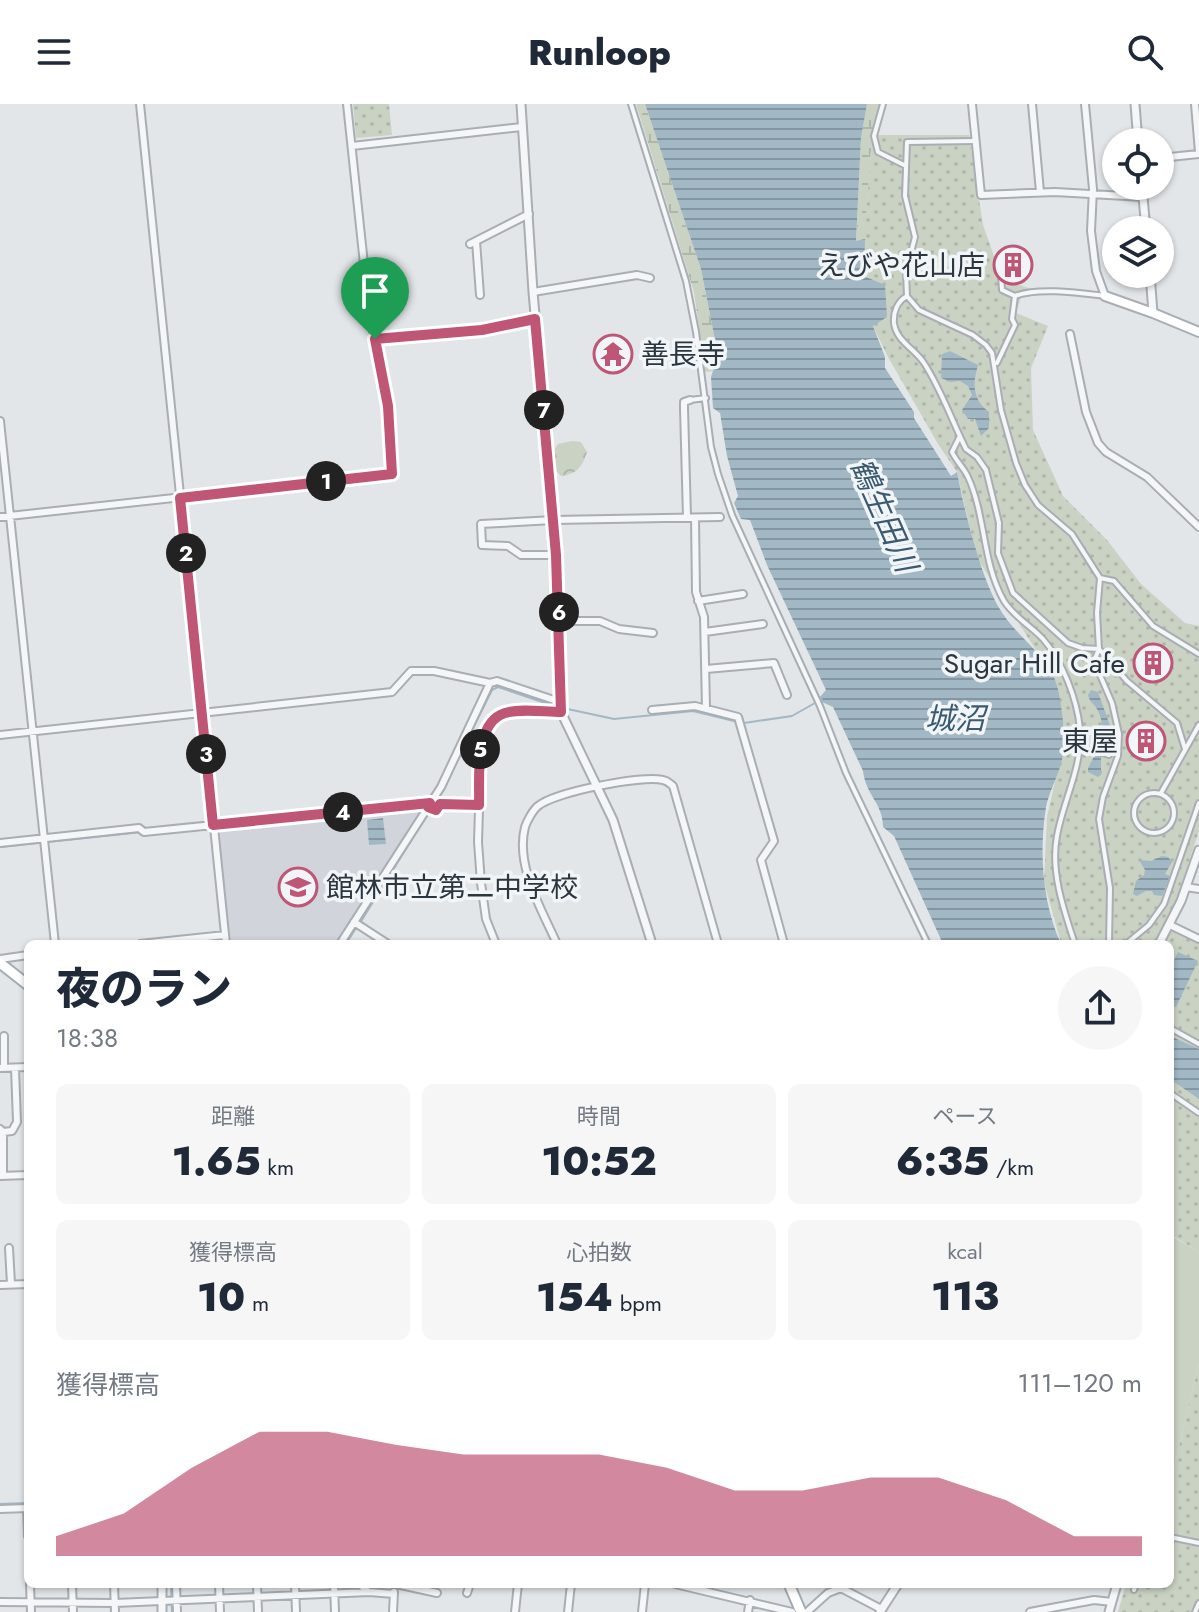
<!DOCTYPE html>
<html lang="ja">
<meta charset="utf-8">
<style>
:root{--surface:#fff;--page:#f6f6f7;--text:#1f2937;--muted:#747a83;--accent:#bf5676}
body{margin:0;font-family:Jost,"Noto Sans JP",sans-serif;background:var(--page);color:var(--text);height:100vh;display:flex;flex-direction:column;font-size:30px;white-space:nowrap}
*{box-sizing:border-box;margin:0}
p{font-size:26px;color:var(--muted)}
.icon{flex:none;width:44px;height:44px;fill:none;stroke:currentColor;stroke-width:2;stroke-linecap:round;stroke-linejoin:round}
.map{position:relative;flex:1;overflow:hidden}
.drawer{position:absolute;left:24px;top:836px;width:1150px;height:648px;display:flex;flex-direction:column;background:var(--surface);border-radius:12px;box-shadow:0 2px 6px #0004}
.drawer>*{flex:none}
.tools{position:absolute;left:1102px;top:24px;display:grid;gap:16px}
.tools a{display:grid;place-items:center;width:72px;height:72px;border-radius:50%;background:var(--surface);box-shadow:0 2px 6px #0004;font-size:40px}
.pin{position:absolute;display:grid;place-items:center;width:68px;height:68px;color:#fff;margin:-82px -34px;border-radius:50% 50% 50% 0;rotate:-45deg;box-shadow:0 0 8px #0007}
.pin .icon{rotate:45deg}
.km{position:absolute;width:40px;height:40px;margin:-20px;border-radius:50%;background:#222;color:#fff;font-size:22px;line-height:40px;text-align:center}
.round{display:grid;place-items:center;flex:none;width:84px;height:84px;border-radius:42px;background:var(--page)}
.head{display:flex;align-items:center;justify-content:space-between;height:136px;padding:0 32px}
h1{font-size:44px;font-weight:800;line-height:60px}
.figures{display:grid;grid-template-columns:repeat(3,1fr);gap:12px;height:136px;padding:8px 32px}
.figures div{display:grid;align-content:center;border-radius:12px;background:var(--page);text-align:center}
.figures b{font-size:40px;font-weight:800}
.figures small{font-size:22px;font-weight:400}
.figures p{font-size:22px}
.chart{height:224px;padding:16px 32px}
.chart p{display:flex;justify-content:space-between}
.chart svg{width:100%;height:144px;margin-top:8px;fill:var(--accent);opacity:.7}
header{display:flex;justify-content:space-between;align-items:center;height:104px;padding:0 32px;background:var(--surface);font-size:36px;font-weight:800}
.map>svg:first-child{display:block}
.built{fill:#d1d5db}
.grass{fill:#cad2c4}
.forest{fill:url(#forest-crowns)}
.wetland{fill:url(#wetland-marsh)}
.park{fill:url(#park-dots)}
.water{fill:url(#water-rules)}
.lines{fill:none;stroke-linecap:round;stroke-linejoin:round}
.stream{stroke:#a2b8c5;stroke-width:2}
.pedestrian-casing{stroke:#a8aeb3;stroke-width:8}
.minor-casing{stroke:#a8aeb3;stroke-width:10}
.tertiary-casing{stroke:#a8aeb3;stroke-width:11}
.secondary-casing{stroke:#a8aeb3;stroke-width:12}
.primary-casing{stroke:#a3acb3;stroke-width:13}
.pedestrian{stroke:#f5f6f8;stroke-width:4}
.minor{stroke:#f5f6f8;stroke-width:6}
.tertiary{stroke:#f5f6f8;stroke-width:7}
.secondary{stroke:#fff;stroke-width:8}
.primary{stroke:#fff;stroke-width:9}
.route-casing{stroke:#fff;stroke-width:16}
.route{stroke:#bf5676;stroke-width:10}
.labels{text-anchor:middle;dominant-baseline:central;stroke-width:7;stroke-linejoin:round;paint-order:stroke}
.poi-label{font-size:28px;fill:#2c363f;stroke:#f2f5f7;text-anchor:end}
.water-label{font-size:30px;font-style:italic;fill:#3b5a6f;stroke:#f2f5f7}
</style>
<header><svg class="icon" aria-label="menu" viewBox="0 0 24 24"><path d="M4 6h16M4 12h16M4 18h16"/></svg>Runloop<svg class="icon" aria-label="search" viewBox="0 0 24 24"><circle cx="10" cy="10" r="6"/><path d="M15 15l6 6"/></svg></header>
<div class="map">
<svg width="1199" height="1508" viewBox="0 0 1199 1508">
<defs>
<pattern id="forest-crowns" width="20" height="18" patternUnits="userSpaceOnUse" patternTransform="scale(2)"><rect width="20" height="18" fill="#cad2c4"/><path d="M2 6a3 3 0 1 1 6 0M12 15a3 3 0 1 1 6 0" fill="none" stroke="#aeb5a9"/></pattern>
<pattern id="wetland-marsh" width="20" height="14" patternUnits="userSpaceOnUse" patternTransform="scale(2)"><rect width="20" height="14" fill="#cad2c4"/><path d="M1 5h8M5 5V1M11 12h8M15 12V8" fill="none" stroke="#aeb5a9"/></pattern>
<pattern id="park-dots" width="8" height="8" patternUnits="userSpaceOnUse" patternTransform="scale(2)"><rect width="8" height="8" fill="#cad2c4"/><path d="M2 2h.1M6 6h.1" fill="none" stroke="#aeb5a9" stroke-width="1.8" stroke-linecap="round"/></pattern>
<pattern id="water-rules" width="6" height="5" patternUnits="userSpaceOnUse" patternTransform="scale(2)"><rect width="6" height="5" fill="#a2b8c5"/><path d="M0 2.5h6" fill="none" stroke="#8496a1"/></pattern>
</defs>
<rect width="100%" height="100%" fill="#e2e6e9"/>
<path class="built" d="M423,705L336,840H230L217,726Z"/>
<path class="grass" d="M1170,1131L1199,1148V1260L1170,1380Z"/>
<path class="forest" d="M572,337L581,338L587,348C582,362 578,370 561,372L555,366L552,349L558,340Z"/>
<path class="wetland" d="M636,0H645L701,165L718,251L713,267L705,268L694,188Z
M867,0H880L872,31L865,135L856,138L861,34Z"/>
<path class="park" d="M353,0H389L392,31L356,34Z
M872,31H969L983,121L1002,175L1031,185L1030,193H1021L1016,209L1048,222L1031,264L1033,326L1063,392L1107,436L1141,480L1185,519L1199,522V727L1167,824L1199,839V1148L1170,1130V840L1061,839L1044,778L1047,713L1057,669L1060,597L1034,543L977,454L957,368L938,340L888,253L873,222L877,217L873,176L865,172L864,143Z
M1199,1260V1508H1118L1126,1480H1170V1380Z"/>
<path class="water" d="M645,0H867L861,34L856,137L865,135L864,172L885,181L887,213L873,222L885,253V264L914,308V314L951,372L957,368C964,405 980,470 998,502C1015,534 1053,552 1059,590C1063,611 1067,643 1060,663C1056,676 1049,689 1046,703C1039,748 1042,798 1061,840H943L894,732L883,723C883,699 866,692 863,667L833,603L822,598L820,593L826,586L767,461L750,416L741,415L734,399L738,392L727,352L720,309L713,304L711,273L718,251L701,165Z
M950,247L978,261C972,281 973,296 989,308V324L981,332L975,315H968L962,306L972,291L968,282L960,277L951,278L941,274L942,250Z
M1091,586L1098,588L1113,630L1101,652V671L1098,673L1088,668V664C1098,646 1108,627 1098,607C1095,600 1090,599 1088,591Z
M383,714L386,740L369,741L367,716Z
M1162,752L1168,753L1172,758L1165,770L1170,772L1162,792L1154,791L1152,787H1146L1137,792L1133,790L1136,777L1144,771L1145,766L1139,756L1151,757Z
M1178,848L1198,857L1176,903L1170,900V865Z
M1170,932L1199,945V995L1170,975Z"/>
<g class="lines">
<path class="stream" d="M563,604L614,615L693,607L738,618
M744,619L792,612L822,595
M449,672L492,586L498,583L557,603
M368,708L425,703
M0,743L142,728
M360,819L443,685
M346,840L356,824
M0,1400L28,1399
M171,1480L172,1508"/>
<g class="pedestrian-casing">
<path id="pedestrian" d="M631,0L686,177L696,228L711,343L718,370L732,411L820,602L846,669L928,840
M883,0L874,32L878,48L906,62
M975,37L907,38L905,92L915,133L906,168L907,192L919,206L973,231L986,241L992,249L1001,306L1016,359L1025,381L1038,401L1072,430L1100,474L1097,509L1099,545L1127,577L1177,619L1185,645
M1001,171L1002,186L1015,192C1038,183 1080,189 1105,192
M907,192C898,197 893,207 894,219C896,237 915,245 924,259C941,285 952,317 966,345L977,353L986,366L999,419L998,449L1013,489L1068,539L1082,544L1099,545L1094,557L1112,599L1119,630L1118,652L1103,693L1099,715L1110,784L1109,840
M997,259L1015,221L1012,215L1015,192
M690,296L706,294
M959,334L952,348C956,357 964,364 968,373C986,412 982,459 1004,497C1013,512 1031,522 1043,535C1063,558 1077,595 1080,625C1083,662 1063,697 1057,732C1050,767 1064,807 1075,840
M1100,474L1114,477L1153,522L1199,550
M1091,645L1109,651
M1134 709a20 20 0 1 1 40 0a20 20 0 1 1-40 0Z
M1161,689L1199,621
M1126,840L1149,821L1164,800L1199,699
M1170,924L1199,940
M1170,989L1199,1009
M1170,1433L1199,1439
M1134,1486L1136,1480
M1195,1508L1199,1499"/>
</g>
<g class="minor-casing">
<path id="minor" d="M140,0L226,840
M972,0L981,91L1055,88L1143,93
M1032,0L1040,88
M1085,0L1093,85L1091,127L1096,167L1105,192
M1195,0L1199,48
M352,42L522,23
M1160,54L1199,50
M476,137L480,191
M470,140L529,110
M533,188L637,171L650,174
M1070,230L1086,308L1098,339L1106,348L1147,373L1199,423
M375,235L482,226L535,215
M0,317L55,840
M0,413L392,370L388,302L369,207L347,0
M687,413L684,304V298L690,296
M695,414L696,488L704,513L706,604
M556,451H521L508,442L482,441L481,420L554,416L720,413
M698,497L743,490
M560,517H600L619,525L653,529
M705,528L763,520
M706,565L774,559L787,591
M652,606L695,602L738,613L774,737L761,756L784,840
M0,631L392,588L411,567H434L490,579
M428,703L436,706L440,700L479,701
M0,739L139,724L144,728L430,699
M1186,783L1199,785
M354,818L388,840
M1170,821L1199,835
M140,840L225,831
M340,840L441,683L490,579L497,577L560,598
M496,840L486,815L481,779L478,738L481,641L490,620L498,611L508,608H561
M557,840C542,806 515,762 525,723C527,717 533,706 538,702C555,688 641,671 663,676C668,677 669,679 673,682L718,840
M0,855L28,851
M4,932V964
M0,964L28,963
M0,1025L3,1028V1072
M3,1028L12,1027L17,1018L15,964
M0,1072L28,1071
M9,1144L11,1180
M0,1181L28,1180
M27,1404L28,1432
M0,1405L28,1404
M30,1480L31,1508
M72,1480L73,1508
M114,1480L115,1508
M176,1480L177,1508
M219,1480L220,1508
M257,1480L258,1508
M295,1480L296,1508
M334,1480L335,1508
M359,1480L369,1488
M396,1480L437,1489
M675,1480L792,1508
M467,1489L470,1480
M0,1498L115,1499L369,1488L394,1490
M393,1508L394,1488
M515,1508L518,1480
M568,1508L571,1480
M642,1508L645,1480
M748,1508L750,1496
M807,1508L828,1489L841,1484L881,1505
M1030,1508L1094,1496L1112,1498"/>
</g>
<g class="tertiary-casing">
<path id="tertiary" d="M521,0L533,188L556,451L561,608L613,716L652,840
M1135,0L1138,38
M1142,82L1146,126
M1150,170L1153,209
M1159,840L1181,797L1199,746
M162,1480V1508
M702,1485L703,1480
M880,1508L898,1480
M1109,1508L1117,1480"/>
</g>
<g class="secondary-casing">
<path id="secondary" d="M1105,192L1153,209L1199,228"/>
</g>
<g class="primary-casing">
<path id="primary" d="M0,859L28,881
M789,1480L801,1508"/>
</g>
<use href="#pedestrian" class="pedestrian"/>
<use href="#minor" class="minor"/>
<use href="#tertiary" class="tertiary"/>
<use href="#secondary" class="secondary"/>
<use href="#primary" class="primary"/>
</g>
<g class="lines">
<g class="route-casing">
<path id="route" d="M535,215L556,451L561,608C544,608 521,604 505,609C473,619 480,676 479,701L440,700L436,706L428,703L430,699L213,721L180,394L392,370L388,302L375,235L482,226Z"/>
</g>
<use href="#route" class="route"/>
</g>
<defs>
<g id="building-ring" transform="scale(2)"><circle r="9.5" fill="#f2f5f7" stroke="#bf5676" stroke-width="1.5"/><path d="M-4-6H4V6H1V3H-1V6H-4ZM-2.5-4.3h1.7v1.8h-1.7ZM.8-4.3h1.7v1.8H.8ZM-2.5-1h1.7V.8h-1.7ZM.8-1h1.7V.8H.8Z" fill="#bf5676"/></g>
<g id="temple-ring" transform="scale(2)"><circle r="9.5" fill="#f2f5f7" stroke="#bf5676" stroke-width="1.5"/><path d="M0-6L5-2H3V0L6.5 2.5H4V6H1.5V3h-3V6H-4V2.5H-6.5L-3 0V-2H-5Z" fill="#bf5676"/></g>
<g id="school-ring" transform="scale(2)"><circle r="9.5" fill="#f2f5f7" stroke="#bf5676" stroke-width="1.5"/><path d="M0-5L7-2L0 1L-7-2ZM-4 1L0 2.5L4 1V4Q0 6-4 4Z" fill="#bf5676"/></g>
</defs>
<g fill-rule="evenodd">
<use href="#building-ring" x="1013" y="161"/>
<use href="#temple-ring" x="613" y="250"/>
<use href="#building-ring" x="1153" y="559"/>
<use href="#building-ring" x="1146" y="637"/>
<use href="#school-ring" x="298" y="783"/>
</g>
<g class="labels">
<g class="poi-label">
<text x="985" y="161">えびや花山店</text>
<text x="641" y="250" text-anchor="start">善長寺</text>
<text x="1125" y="559">Sugar Hill Cafe</text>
<text x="1118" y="637">東屋</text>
<text x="326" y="783" text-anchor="start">館林市立第二中学校</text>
</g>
<g class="water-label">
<text transform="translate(884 411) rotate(66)">鶴生田川</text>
<text x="955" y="614">城沼</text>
</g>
</g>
</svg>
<div class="tools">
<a><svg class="icon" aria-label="locate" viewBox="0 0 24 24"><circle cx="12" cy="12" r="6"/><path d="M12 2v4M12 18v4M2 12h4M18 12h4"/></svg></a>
<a><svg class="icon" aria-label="layers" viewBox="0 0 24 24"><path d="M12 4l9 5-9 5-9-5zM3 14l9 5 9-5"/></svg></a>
</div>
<div class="pin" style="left:375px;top:235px;background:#1e9e55"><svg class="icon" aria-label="arrive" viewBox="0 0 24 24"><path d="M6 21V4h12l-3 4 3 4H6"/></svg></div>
<b class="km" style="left:326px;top:377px">1</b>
<b class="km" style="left:186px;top:449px">2</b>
<b class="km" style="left:206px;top:650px">3</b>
<b class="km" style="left:343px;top:708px">4</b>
<b class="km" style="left:480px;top:645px">5</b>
<b class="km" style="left:559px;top:508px">6</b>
<b class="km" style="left:544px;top:306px">7</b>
<section class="drawer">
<div class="head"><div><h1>夜のラン</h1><p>18:38</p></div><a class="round"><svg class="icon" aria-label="share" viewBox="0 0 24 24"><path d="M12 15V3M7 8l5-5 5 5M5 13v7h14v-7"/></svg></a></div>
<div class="figures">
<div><p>距離</p><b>1.65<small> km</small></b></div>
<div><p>時間</p><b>10:52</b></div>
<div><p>ペース</p><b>6:35<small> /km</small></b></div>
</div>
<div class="figures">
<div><p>獲得標高</p><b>10<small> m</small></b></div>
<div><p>心拍数</p><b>154<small> bpm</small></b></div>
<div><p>kcal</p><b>113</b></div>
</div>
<div class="chart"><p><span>獲得標高</span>111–120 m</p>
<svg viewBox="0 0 160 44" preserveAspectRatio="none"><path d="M0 44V38L10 31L20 17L30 6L40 6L50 10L60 13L70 13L80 13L90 17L100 24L110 24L120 20L130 20L140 27L150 38L160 38V44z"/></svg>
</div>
</section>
</div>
